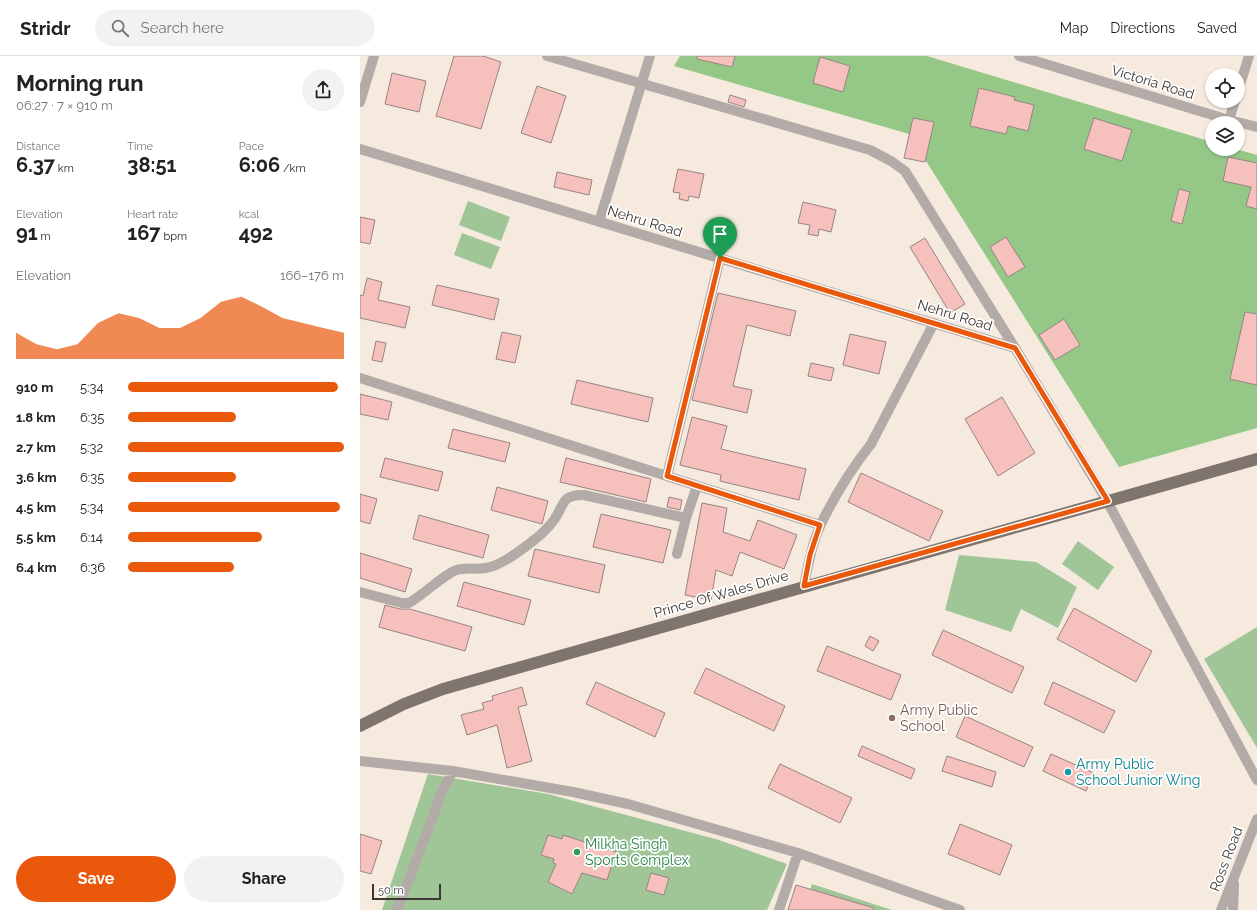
<!DOCTYPE html>
<meta charset="utf-8">
<style>
:root{--surface:#fff;--page:#f2f2f2;--text:#222;--muted:#767676;--line:#e0e0e0;--accent:#ea580c}
body{margin:0;font-family:Raleway,sans-serif;background:var(--page);color:var(--text);height:100vh;display:flex;flex-direction:column;font-size:15px;white-space:nowrap}
*{box-sizing:border-box;margin:0}
p{font-size:13px;color:var(--muted)}
.icon{flex:none;width:22px;height:22px;fill:none;stroke:currentColor;stroke-width:2;stroke-linecap:round;stroke-linejoin:round}
.map{position:relative;flex:1;overflow:hidden}
.sheet{display:flex;flex-direction:column;background:var(--surface);width:360px}
.sheet>*{flex:none}
.fabs{position:absolute;left:845px;top:12px;display:grid;gap:8px}
.fabs a{display:grid;place-items:center;width:40px;height:40px;border-radius:50%;background:var(--surface);box-shadow:0 1px 3px #0004;font-size:20px}
.scale{position:absolute;left:12px;bottom:10px;width:69px;box-sizing:border-box;padding-left:4px;border:2px solid #3d3834;border-top:0;font-size:11px;line-height:14px;white-space:nowrap;color:#3d3834;-webkit-text-stroke:3px #fff;paint-order:stroke}
.pin{position:absolute;display:grid;place-items:center;width:34px;height:34px;color:#fff;margin:-41px -17px;border-radius:50% 50% 50% 0;rotate:-45deg;box-shadow:0 0 4px #0007}
.pin .icon{rotate:45deg}
.round{display:grid;place-items:center;flex:none;width:42px;height:42px;border-radius:21px;background:var(--page)}
.head{display:flex;align-items:center;justify-content:space-between;height:68px;padding:0 16px}
h1{font-size:22px;font-weight:700;line-height:30px}
.metrics{display:grid;grid-template-columns:repeat(3,1fr);gap:6px;height:68px;padding:4px 16px}
.metrics div{display:grid;align-content:center}
.metrics b{font-size:20px;font-weight:700}
.metrics small{font-size:11px;font-weight:400}
.metrics p{font-size:11px}
.chart{height:112px;padding:8px 16px}
.chart p{display:flex;justify-content:space-between}
.chart svg{width:100%;height:72px;margin-top:4px;fill:var(--accent);opacity:.7}
.primary-button{display:flex;gap:8px;margin-top:auto;padding:8px 16px}
.primary-button a{flex:1;height:46px;border-radius:24px;background:var(--accent);color:#fff;font-size:16px;font-weight:700;line-height:46px;text-align:center}
.primary-button a+a{background:var(--page);color:var(--text)}
ul{padding:0 16px;list-style:none;font-size:13px}
li{display:grid;grid-template-columns:64px 48px 1fr;align-items:center;height:30px}
li i{height:10px;border-radius:5px;background:var(--accent)}
header{display:flex;align-items:center;gap:24px;box-sizing:border-box;height:56px;padding:0 20px;background:var(--surface);border-bottom:1px solid var(--line)}
header strong{font-size:19px}
nav{display:flex;gap:22px;margin-inline-start:auto;font-size:14px}
.search{width:280px;height:36px;background:var(--page);display:flex;align-items:center;gap:10px;box-sizing:border-box;padding:0 14px;border-radius:22px;color:var(--muted);font-size:15px}
main{display:flex;flex:1;min-height:0}
.map>svg:first-child{display:block}
.green{fill:#a0c597}
.forest{fill:#95c887}
.building{fill:#f6c0bd;stroke:#968483}
.lines{fill:none;stroke-linecap:round;stroke-linejoin:round}
.minor{stroke:#b2aba7;stroke-width:10}
.major{stroke:#80746e;stroke-width:12}
.route-casing{stroke:#fff;stroke-width:8}
.route{stroke:#ea580c;stroke-width:5}
.education-dot{fill:#8d6e63;stroke:#fff;stroke-width:1.5}
.culture-dot{fill:#0f9aa8;stroke:#fff;stroke-width:1.5}
.leisure-dot{fill:#2e9e5b;stroke:#fff;stroke-width:1.5}
.labels{text-anchor:middle;dominant-baseline:central;stroke-width:3.5;stroke-linejoin:round;paint-order:stroke}
.street-label{font-size:14px;fill:#3d3834;stroke:#fff}
.education-label{font-size:14px;fill:#785e54;stroke:#fff;text-anchor:start}
.culture-label{font-size:14px;fill:#0d838f;stroke:#fff;text-anchor:start}
.leisure-label{font-size:14px;fill:#27864d;stroke:#fff;text-anchor:start}
</style>
<header>
<strong>Stridr</strong>
<div class="search"><svg class="icon" aria-label="search" viewBox="0 0 24 24"><circle cx="10" cy="10" r="6"/><path d="M15 15l6 6"/></svg>Search here</div>
<nav><a>Map</a><a>Directions</a><a>Saved</a></nav>
</header>
<main>
<section class="sheet">
<div class="head"><div><h1>Morning run</h1><p>06:27 · 7 × 910 m</p></div><a class="round"><svg class="icon" aria-label="share" viewBox="0 0 24 24"><path d="M12 15V3M7 8l5-5 5 5M5 13v7h14v-7"/></svg></a></div>
<div class="metrics">
<div><p>Distance</p><b>6.37<small> km</small></b></div>
<div><p>Time</p><b>38:51</b></div>
<div><p>Pace</p><b>6:06<small> /km</small></b></div>
</div>
<div class="metrics">
<div><p>Elevation</p><b>91<small> m</small></b></div>
<div><p>Heart rate</p><b>167<small> bpm</small></b></div>
<div><p>kcal</p><b>492</b></div>
</div>
<div class="chart"><p><span>Elevation</span>166–176 m</p>
<svg viewBox="0 0 160 44" preserveAspectRatio="none"><path d="M0 44V28L10 35L20 38L30 35L40 22L50 16L60 19L70 25L80 25L90 19L100 9L110 6L120 12L130 19L140 22L150 25L160 28V44z"/></svg>
</div>
<ul>
<li><b>910 m</b>5:34<i style="width:97%"></i></li>
<li><b>1.8 km</b>6:35<i style="width:50%"></i></li>
<li><b>2.7 km</b>5:32<i style="width:100%"></i></li>
<li><b>3.6 km</b>6:35<i style="width:50%"></i></li>
<li><b>4.5 km</b>5:34<i style="width:98%"></i></li>
<li><b>5.5 km</b>6:14<i style="width:62%"></i></li>
<li><b>6.4 km</b>6:36<i style="width:49%"></i></li>
</ul>
<div class="primary-button"><a>Save</a><a>Share</a></div>
</section>
<div class="map">
<svg width="897" height="854" viewBox="0 0 897 854">
<rect width="100%" height="100%" fill="#f6eade"/>
<path class="green" d="M108,145L150,161L141,185L99,169Z
M102,177L140,191L131,213L94,199Z
M718,485L754,511L738,534L702,508Z
M599,499L676,506L717,531L698,572L661,553L651,576L585,554Z
M897,571V692L844,603Z
M68,718L188,738L359,784L427,808L407,854H22Z
M452,828L532,854H444Z"/>
<path class="forest" d="M320,0H567L852,86V93H876L897,99V372L759,411L549,78L314,10Z"/>
<path class="building" d="M94,0H123L141,6L121,73L76,60Z
M337,0H375L372,11L337,3Z
M460,1L490,10L483,36L453,27Z
M32,17L66,25L59,56L25,48Z
M177,30L206,40L191,87L161,77Z
M619,32L655,41L654,44L674,49L668,75L648,70L646,78L610,70Z
M370,39L386,44L384,51L368,46Z
M553,62L574,66L565,106L544,102Z
M734,62L772,74L762,105L724,93Z
M868,101L897,107V153L886,150L891,131L863,125Z
M318,113L344,118L339,142L329,140L328,145L319,143L320,137L313,136Z
M197,116L232,124L229,139L194,131Z
M819,133L830,136L822,168L811,165Z
M443,146L476,154L471,176L459,173L458,180L448,178L450,169L438,167Z
M0,161L15,164L10,188L0,186Z
M646,181L665,211L648,221L630,191Z
M565,182L605,248L590,257L550,191Z
M7,222L22,226L18,244L50,251L45,272L0,262V239L3,240Z
M77,229L139,243L134,264L72,249Z
M358,237L436,255L430,280L387,269L373,330L392,334L387,357L332,344Z
M885,256L897,258V329L870,323Z
M704,263L720,289L695,304L679,279Z
M142,276L161,280L155,307L136,303Z
M490,278L526,286L519,318L483,309Z
M16,285L26,287L22,306L12,304Z
M451,307L474,312L471,325L448,320Z
M217,324L293,342L288,366L211,348Z
M0,338L32,346L28,364L0,358Z
M642,341L675,397L638,420L605,363Z
M332,361L367,370L361,393L446,413L439,444L360,425L361,419L320,409Z
M93,373L150,387L145,406L88,392Z
M25,402L83,416L78,435L20,421Z
M206,402L291,423L286,446L200,426Z
M501,417L583,455L569,485L488,446Z
M137,431L188,445L182,468L131,454Z
M0,438L17,443L10,468L0,465Z
M309,441L322,444L320,454L307,451Z
M342,447L367,452L363,476L390,485L398,464L437,479L424,513L380,496L372,520L356,514L351,544L325,539Z
M241,458L311,474L303,507L233,491Z
M59,459L129,479L123,502L53,483Z
M175,493L245,509L239,537L168,520Z
M0,497L52,513L45,536L0,522Z
M104,526L171,544L164,569L97,550Z
M25,549L40,553H50L112,571L105,595L19,571Z
M714,552L792,595L776,626L697,583Z
M583,574L664,611L652,637L572,599Z
M510,580L519,585L513,595L505,590Z
M467,590L541,619L531,644L457,615Z
M346,612L425,650L414,675L334,637Z
M236,626L305,657L295,681L226,648Z
M693,626L755,655L744,677L684,648Z
M162,631L167,649L158,651L172,705L147,712L137,669L107,679L101,659L124,653L122,647L133,644L132,640Z
M605,660L673,691L664,711L596,681Z
M502,690L555,713L551,723L498,700Z
M691,698L734,717L726,735L683,715Z
M587,700L636,716L632,731L582,715Z
M420,708L492,742L480,767L408,732Z
M600,768L652,789L640,819L588,798Z
M0,778L22,785L11,818L0,815Z
M188,779L202,783L203,779L256,796L247,824L222,817L212,838L188,826L196,808L193,807L194,803L181,799Z
M291,817L309,822L304,839L286,834Z
M436,829L514,852L513,854H428Z"/>
<g class="lines">
<path class="minor" d="M187,0L510,94L531,105L545,115L655,292L747,445L897,724
M659,0L869,64L897,71
M878,35L889,0
M0,46L14,0
M869,64L875,45
M0,93L655,292
M239,166L290,0
M0,322L460,469
M307,420L360,202
M317,498L326,462L337,430
M444,530C448,510 452,487 461,468C474,441 493,411 511,388L574,267
M0,536L42,547H49C63,539 80,522 94,515C105,510 119,515 130,511C143,508 164,492 174,484C182,478 188,472 194,464C204,450 201,438 224,439L326,462
M0,705L93,715L213,736L268,748L438,797L600,854
M37,854L58,800L83,733L93,715
M419,854L438,797
M861,854L897,763
M873,854L874,828"/>
<path class="major" d="M0,670L44,648L83,633L897,403"/>
</g>
<g class="lines">
<g class="route-casing">
<path id="route" d="M360,202L655,292L748,445L444,530L450,499L460,469L307,420Z"/>
</g>
<use href="#route" class="route"/>
</g>
<circle class="education-dot" cx="532" cy="662" r="4"/>
<circle class="culture-dot" cx="708" cy="716" r="4"/>
<circle class="leisure-dot" cx="217" cy="796" r="4"/>
<g class="labels">
<g class="street-label">
<text transform="translate(793 26) rotate(17)">Victoria Road</text>
<text transform="translate(285 165) rotate(17)">Nehru Road</text>
<text transform="translate(595 259) rotate(17)">Nehru Road</text>
<text transform="translate(361 538) rotate(-16)">Prince Of Wales Drive</text>
<text transform="translate(866 803) rotate(-69)">Ross Road</text>
</g>
<g class="education-label">
<text x="540" y="654">Army Public<tspan x="540" dy="16">School</tspan></text>
</g>
<g class="culture-label">
<text x="716" y="708">Army Public<tspan x="716" dy="16">School Junior Wing</tspan></text>
</g>
<g class="leisure-label">
<text x="225" y="788">Milkha Singh<tspan x="225" dy="16">Sports Complex</tspan></text>
</g>
</g>
</svg>
<div class="fabs">
<a><svg class="icon" aria-label="locate" viewBox="0 0 24 24"><circle cx="12" cy="12" r="6"/><path d="M12 2v4M12 18v4M2 12h4M18 12h4"/></svg></a>
<a><svg class="icon" aria-label="layers" viewBox="0 0 24 24"><path d="M12 4l9 5-9 5-9-5zM3 14l9 5 9-5"/></svg></a>
</div>
<div class="scale">50 m</div>
<div class="pin" style="left:360px;top:202px;background:#1e9e55"><svg class="icon" aria-label="arrive" viewBox="0 0 24 24"><path d="M6 21V4h12l-3 4 3 4H6"/></svg></div>
</div>
</main>
